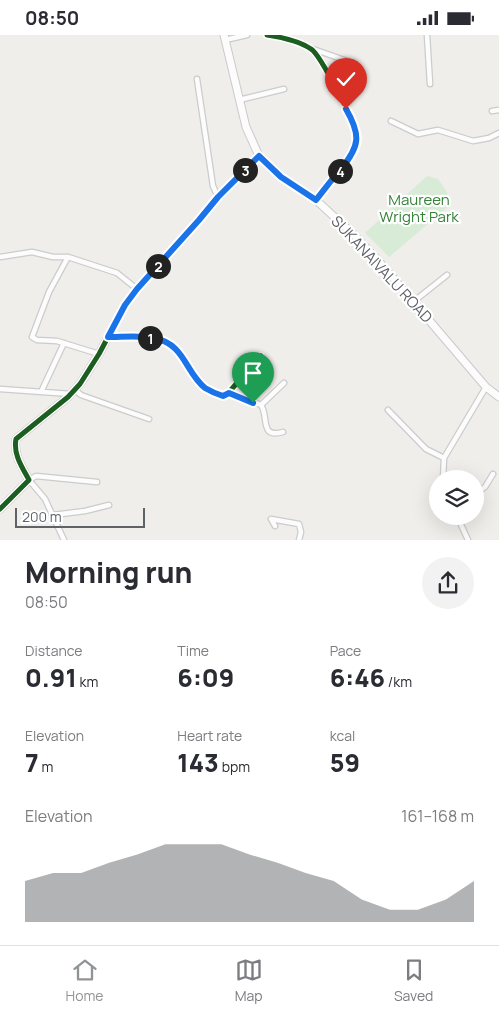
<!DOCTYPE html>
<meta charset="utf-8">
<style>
:root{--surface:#fff;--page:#f2f2f3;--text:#2b2b33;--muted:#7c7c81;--line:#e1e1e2;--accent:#919496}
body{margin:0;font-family:Manrope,sans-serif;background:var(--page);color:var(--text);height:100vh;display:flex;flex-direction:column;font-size:19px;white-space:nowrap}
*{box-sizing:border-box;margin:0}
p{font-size:16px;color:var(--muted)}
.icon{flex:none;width:28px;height:28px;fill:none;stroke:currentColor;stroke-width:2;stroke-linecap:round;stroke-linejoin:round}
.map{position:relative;height:505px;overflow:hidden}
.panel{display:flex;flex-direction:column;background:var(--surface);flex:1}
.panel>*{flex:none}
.tools{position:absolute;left:429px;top:435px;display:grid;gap:10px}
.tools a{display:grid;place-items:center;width:55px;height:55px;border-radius:50%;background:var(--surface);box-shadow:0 5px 20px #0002;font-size:25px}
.scale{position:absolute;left:15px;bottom:12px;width:130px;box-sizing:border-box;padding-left:5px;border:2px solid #5f6368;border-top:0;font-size:14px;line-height:18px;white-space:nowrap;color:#5f6368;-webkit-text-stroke:4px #fff;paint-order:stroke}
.pin{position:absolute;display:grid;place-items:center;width:42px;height:42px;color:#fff;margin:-51px -21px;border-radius:50% 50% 50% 0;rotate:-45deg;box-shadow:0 0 5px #0007}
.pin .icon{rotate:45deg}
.km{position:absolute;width:25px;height:25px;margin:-12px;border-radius:50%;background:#222;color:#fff;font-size:14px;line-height:25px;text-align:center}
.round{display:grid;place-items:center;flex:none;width:52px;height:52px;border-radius:26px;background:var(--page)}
.summary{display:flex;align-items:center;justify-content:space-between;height:85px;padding:0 25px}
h1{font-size:28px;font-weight:800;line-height:38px}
.figures{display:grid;grid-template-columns:repeat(3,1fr);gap:8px;height:85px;padding:5px 25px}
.figures div{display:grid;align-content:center}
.figures b{font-size:25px;font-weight:800}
.figures small{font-size:14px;font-weight:400}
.figures p{font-size:14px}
.chart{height:140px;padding:10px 25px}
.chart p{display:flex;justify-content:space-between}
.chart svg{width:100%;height:90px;margin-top:5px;fill:var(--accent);opacity:.7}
.status{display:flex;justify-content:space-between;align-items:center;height:35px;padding:0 25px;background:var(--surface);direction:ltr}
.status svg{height:14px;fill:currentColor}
.tab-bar{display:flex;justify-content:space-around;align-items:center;height:70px;border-top:1px solid var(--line);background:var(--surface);font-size:14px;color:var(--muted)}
.tab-bar a{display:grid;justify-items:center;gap:2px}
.tab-bar .current{color:var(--accent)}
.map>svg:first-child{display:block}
.green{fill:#d8ebd6}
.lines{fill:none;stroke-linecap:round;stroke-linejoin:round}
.street-casing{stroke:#cbcccc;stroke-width:7}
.secondary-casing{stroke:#cacacb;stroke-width:9}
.street{stroke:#fdfcfc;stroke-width:4.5}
.secondary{stroke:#fdfcfc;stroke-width:7}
.cycleway-casing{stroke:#fff;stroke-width:8}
.cycleway{stroke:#1b5e20;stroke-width:5}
.route-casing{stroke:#fff;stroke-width:10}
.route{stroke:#1a73e8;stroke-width:6}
.labels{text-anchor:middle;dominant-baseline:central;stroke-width:4.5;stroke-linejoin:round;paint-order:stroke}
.park-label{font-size:15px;fill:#348238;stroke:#fff}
.street-label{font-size:15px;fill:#5f6368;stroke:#fff}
</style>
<div class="status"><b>08:50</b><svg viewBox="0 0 49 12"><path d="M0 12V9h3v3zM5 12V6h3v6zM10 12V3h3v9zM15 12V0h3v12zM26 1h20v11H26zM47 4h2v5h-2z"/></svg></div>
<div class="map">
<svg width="499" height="505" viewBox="0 0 499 505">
<rect width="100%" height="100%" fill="#efeeea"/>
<path class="green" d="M427,141L438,144L447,157L450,170L389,222L365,198Z"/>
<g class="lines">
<g class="street-casing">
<path id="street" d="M267,0C280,2 300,6 311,14C320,19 357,91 358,102C358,105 357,110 356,113C352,125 325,153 316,165
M427,0L430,49
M225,5L247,0
M313,14L350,27L330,41
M197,44L213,151L218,162
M239,65L284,54
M492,76L499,75
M391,86L418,99L438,95L473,106L489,103L499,98
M0,222L32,217L53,222H68L117,238L137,254
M68,222L49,257L32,302L37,305L57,306L99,319
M413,267L447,240
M108,302C122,302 140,300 154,303C185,309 185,337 205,353C210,356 217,359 223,361L229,357L261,321
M0,354L71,359
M75,355L81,360L149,384
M41,357L64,308
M229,357L261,370C269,381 259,404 283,397
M261,370L284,348
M388,375L426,414L444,423
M443,444L444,423L486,352
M475,459L485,452L493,439
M53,480L85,476L109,470
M457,481L468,505
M275,491L271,484L299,489L301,497L299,505
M64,505L45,464L29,445L36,441L97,447"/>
</g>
<g class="secondary-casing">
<path id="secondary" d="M224,0L246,92L259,121L281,142L316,165L355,201L376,223L486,352L499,362
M0,474L29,445C22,432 13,419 16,404L68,362L80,349L99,319L125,270L137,254L199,185L218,162L259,121"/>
</g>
<use href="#street" class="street"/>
<use href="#secondary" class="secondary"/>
<g class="cycleway-casing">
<path id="cycleway" d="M267,0C280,2 300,6 311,14C320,19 357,91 358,102C358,105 357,110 356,113C352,125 325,153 316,165
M108,302C122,302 140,300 154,303C185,309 185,337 205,353C210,356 217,359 223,361L229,357L261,321
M0,474L29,445C22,432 13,419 16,404L68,362L80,349L99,319L125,270L137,254L199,185L218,162L259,121"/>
</g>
<use href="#cycleway" class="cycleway"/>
</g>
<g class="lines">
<g class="route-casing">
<path id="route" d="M253,368L229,358L223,361C217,359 210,356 205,353C185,337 185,309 154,303C140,300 122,302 108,302L125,270L137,254L199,185L218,162L259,121L281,142L316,165C324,155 332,144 341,134C360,111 361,100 346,74"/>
</g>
<use href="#route" class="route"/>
</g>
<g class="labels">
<g class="park-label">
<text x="419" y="164">Maureen<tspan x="419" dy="17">Wright Park</tspan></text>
</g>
<g class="street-label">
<text transform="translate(382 234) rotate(47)">SUKANAIVALU ROAD</text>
</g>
</g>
</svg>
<div class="tools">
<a><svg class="icon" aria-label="layers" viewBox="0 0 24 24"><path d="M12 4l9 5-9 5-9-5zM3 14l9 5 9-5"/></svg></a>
</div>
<div class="scale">200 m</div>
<div class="pin" style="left:253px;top:368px;background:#1e9e55"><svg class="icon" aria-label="arrive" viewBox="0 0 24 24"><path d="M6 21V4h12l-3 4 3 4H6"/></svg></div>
<div class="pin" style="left:346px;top:74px;background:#d93025"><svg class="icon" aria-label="check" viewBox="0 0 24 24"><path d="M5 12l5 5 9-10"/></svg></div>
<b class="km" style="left:150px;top:303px">1</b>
<b class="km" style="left:158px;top:231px">2</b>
<b class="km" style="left:245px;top:135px">3</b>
<b class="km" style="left:340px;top:136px">4</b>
</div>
<section class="panel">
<div class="summary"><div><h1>Morning run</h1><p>08:50</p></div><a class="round"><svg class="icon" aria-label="share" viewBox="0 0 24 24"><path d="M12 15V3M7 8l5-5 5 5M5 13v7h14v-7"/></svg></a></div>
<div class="figures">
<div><p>Distance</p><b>0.91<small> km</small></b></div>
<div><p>Time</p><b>6:09</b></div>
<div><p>Pace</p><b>6:46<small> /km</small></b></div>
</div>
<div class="figures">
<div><p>Elevation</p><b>7<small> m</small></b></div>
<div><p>Heart rate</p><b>143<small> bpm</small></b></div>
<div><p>kcal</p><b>59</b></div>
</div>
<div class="chart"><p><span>Elevation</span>161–168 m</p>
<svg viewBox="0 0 160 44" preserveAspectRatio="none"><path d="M0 44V24L10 20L20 20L30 15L40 11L50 6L60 6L70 6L80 11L90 15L100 20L110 24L120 33L130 38L140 38L150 33L160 24V44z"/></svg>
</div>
</section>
<nav class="tab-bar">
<a class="current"><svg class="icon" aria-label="home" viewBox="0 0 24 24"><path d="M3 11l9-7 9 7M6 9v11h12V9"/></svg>Home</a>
<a><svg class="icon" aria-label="map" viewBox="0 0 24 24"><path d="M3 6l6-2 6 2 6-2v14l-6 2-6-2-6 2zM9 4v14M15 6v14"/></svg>Map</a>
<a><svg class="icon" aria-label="saved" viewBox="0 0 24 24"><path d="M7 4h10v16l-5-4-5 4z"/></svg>Saved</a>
</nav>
